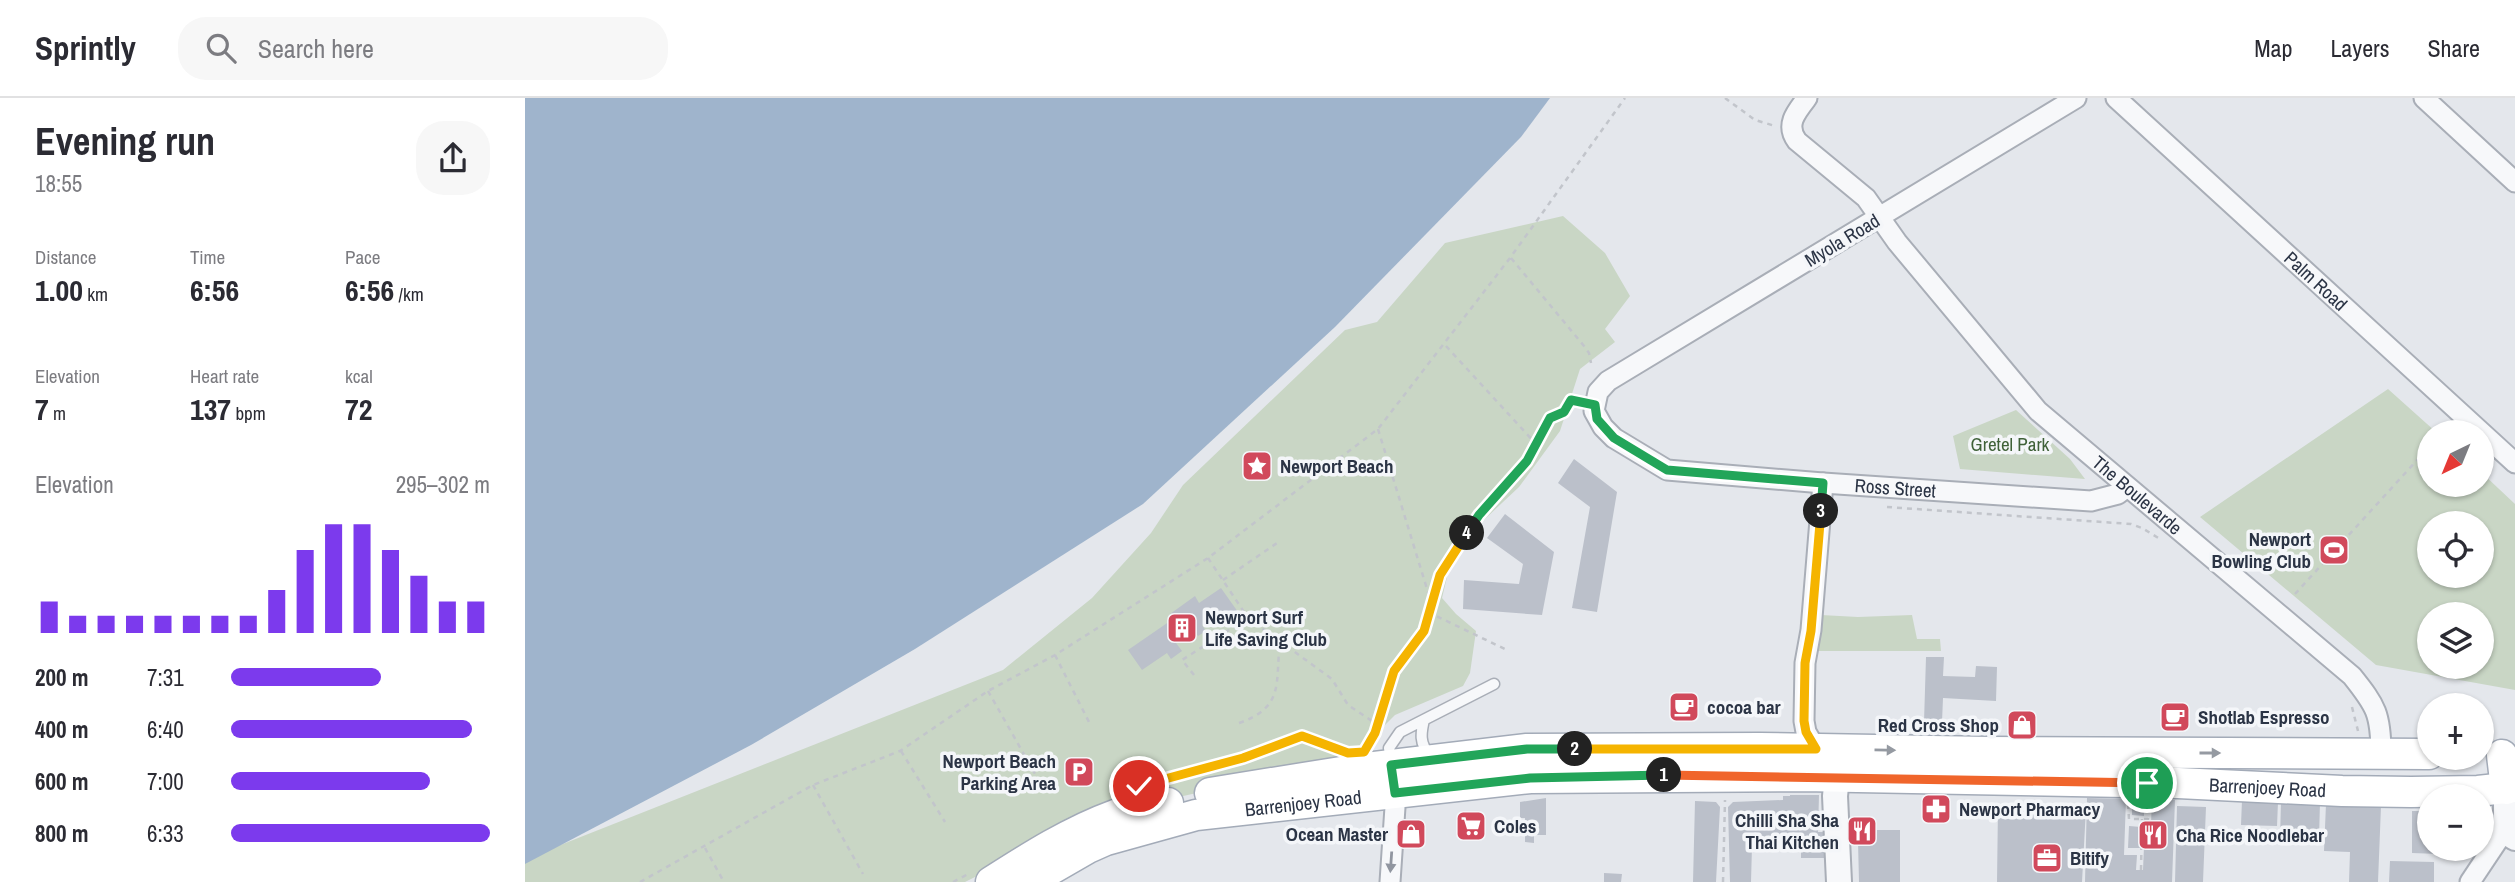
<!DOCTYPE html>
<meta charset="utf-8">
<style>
:root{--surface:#fff;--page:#f7f7f7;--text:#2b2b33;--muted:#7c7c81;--line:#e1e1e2;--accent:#7c3aed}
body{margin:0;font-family:"Archivo Narrow",sans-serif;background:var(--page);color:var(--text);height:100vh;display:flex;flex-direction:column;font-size:26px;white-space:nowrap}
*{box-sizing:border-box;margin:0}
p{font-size:23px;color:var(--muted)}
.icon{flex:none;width:38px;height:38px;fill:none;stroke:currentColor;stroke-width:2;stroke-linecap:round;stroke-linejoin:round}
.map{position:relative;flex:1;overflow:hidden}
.panel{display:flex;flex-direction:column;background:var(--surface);width:525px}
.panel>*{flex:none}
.needle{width:46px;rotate:223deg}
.fabs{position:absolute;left:1892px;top:322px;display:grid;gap:14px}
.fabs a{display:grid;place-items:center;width:77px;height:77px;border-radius:50%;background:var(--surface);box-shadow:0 2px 5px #0004;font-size:35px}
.pin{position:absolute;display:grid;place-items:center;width:60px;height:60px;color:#fff;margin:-30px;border:4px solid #fff;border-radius:50%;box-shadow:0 2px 7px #0007}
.km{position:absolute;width:35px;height:35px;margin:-18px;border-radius:50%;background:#222;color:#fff;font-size:19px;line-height:35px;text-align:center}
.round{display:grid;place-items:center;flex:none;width:74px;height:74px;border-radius:28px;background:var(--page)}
.overview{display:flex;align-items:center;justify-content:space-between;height:119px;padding:0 35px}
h1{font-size:38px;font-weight:700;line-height:52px}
.stats{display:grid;grid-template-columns:repeat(3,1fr);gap:10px;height:119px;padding:7px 35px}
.stats div{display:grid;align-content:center}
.stats b{font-size:30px;font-weight:700}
.stats small{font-size:19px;font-weight:400}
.stats p{font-size:19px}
.chart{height:196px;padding:14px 35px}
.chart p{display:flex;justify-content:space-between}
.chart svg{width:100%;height:126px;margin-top:7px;stroke:var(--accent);stroke-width:6}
ul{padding:0 35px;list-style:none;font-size:23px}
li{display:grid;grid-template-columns:112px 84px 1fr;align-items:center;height:52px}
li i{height:18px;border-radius:9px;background:var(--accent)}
header{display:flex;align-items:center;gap:42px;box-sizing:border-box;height:98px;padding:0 35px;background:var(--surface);border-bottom:2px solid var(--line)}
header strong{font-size:33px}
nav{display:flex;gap:38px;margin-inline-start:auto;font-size:24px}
.search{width:490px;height:63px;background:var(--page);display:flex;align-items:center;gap:18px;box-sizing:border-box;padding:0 24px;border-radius:28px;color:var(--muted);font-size:26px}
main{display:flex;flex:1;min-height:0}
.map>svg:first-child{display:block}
.green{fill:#c9d6c5;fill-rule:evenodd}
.water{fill:#9fb4cc}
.building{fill:#bbc0ca}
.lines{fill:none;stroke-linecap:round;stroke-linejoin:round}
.service-casing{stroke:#a9aeb7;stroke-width:13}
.minor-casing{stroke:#a9aeb7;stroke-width:23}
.tertiary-casing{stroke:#a9aeb7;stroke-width:28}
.primary-casing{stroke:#a3abb8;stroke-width:33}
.path{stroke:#c2c5cb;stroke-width:2.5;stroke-dasharray:5 5;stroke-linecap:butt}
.service{stroke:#f7f8fa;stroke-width:10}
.minor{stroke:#f7f8fa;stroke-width:19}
.tertiary{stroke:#f7f8fa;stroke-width:24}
.primary{stroke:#fff;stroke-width:30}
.oneway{fill:#959aa2}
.oneway2{fill:#9196a0}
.split-1-casing{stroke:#fff;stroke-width:14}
.split-2-casing{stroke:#fff;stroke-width:14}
.split-3-casing{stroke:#fff;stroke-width:14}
.split-4-casing{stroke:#fff;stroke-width:14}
.split-5-casing{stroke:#fff;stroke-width:14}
.split-1{stroke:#f0652b;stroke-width:9}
.split-2{stroke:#22a559;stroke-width:9}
.split-3{stroke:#f5b400;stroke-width:9}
.split-4{stroke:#22a559;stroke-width:9}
.split-5{stroke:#f5b400;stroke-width:9}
.labels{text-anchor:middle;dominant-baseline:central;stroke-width:7;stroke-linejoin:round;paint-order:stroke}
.street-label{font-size:19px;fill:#2b3445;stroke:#f4f6f9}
.park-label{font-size:19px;fill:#3f6138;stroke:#f4f6f9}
.poi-label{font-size:19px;font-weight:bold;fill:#2b3445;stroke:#f4f6f9;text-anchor:start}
</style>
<header>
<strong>Sprintly</strong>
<div class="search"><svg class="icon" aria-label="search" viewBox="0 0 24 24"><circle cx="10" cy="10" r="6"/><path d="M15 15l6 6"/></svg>Search here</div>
<nav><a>Map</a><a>Layers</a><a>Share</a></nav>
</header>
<main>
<section class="panel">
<div class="overview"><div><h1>Evening run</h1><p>18:55</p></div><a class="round"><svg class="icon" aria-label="share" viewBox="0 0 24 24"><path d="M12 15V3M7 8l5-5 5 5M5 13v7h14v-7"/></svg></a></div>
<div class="stats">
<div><p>Distance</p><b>1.00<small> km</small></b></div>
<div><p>Time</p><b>6:56</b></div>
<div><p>Pace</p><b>6:56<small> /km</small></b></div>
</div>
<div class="stats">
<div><p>Elevation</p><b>7<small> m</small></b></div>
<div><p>Heart rate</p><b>137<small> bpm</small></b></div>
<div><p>kcal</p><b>72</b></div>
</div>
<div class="chart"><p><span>Elevation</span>295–302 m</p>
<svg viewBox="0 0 160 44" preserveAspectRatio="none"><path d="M5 44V33M15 44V38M25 44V38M35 44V38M45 44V38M55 44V38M65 44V38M75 44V38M85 44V29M95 44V15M105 44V6M115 44V6M125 44V15M135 44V24M145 44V33M155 44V33"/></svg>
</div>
<ul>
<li><b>200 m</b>7:31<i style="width:58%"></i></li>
<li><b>400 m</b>6:40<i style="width:93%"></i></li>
<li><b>600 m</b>7:00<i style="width:77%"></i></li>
<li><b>800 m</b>6:33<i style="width:100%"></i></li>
</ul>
</section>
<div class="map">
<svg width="1990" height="784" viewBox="0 0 1990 784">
<rect width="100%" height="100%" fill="#e4e7ec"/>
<path class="green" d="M1038,118L1080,155L1105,198L1080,231L1090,244L1055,271L1035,333L994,389L929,450L917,500L931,516L951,533L945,575L938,588L870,617L827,660L574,717L440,784H0V761L478,572L567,500L626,435L658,387L820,232L852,224L920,145Z
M1863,291L1911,334H1904V387H1956L1957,375L1990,406V592L1851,567L1675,419ZM1956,425V478H1904V425ZM1904,516H1956V569H1904Z
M1491,312L1545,361L1560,381L1435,371L1428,338Z
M1296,517L1333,519L1387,517L1392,541H1415L1416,553H1293Z"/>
<path class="water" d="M0,0H1025L996,39L810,229L618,406L390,551L226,647L0,766Z"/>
<path class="building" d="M1049,361L1092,394L1072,514L1047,510L1065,409L1033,385Z
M980,416L1029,454L1017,517L938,511L939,482L994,486L998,466L962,440Z
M696,490L713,514L702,521L697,514L677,527L681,533L673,538L669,532L651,545L657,553L646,561L642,555L617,572L603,552L648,521L645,516L670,498L674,505Z
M1401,559H1419L1418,578L1450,579L1451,568L1472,569L1471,603L1418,600L1417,624H1399Z
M1265,697H1294L1293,734H1300L1302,760H1276V735H1272V748H1266L1265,753L1258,751V743L1236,742V749L1227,748L1226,784H1205L1203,709L1208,704L1258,702V698H1265Z
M1021,700V737H1009V745L1000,744V720H995V704Z
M1562,700L1601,701L1599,757H1612L1611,772H1618L1620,725L1626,726L1627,701L1650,702L1647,784H1560Z
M1717,702L1753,704L1752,728L1716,727Z
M1170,703L1191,704L1195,709L1191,784H1168Z
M1756,703L1795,704L1794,740L1768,739V743L1755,742Z
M1607,706H1619V718L1607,717Z
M1801,706L1856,708L1853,784H1824L1825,754L1799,753Z
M1473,708L1561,710L1557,784H1472Z
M1652,708L1681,709L1678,784H1650Z
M1887,713H1904V751H1913V756L1887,755Z
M892,723V747H879L880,725Z
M1604,728L1616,729L1615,750H1603Z
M1350,732H1375V784H1334L1333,743L1351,742Z
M1865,763L1909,764V784H1864Z
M1079,775L1097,776L1096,784H1079Z"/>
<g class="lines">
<g class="service-casing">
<path id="service" d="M899,622C896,634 894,647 905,656
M866,664L864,650L875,634L969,586"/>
</g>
<g class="minor-casing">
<g id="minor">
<path id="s1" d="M1282,0C1271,14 1260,27 1272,43L1341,100L1372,144L1513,313L1827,578C1851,608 1856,616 1856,656"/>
<path id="s2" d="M1551,0L1083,283L1073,294L1069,313L1078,329L1089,340L1142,372L1298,385L1566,403L1593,396L1602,389"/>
<path id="s3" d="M1591,0L1990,365"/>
<path d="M1899,0L1990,84"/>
<path d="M1291,651L1281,634L1279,623L1280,565L1286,532L1298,385"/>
<path d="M865,784L870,709L869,685"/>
<path d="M1945,784L1979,733"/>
</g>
</g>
<g class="tertiary-casing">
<path id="tertiary" d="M1312,679L1310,698L1314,784
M1981,691V715L1979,733L1990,740"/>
</g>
<g class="primary-casing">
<g id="primary">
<path d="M1977,657L1981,691"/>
<path d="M685,695L841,670L1002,651L1235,650L1463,654L1904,656"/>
<path d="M466,784C505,759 546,733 590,717C607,712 626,709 643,705"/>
<path id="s4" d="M504,784L563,750L581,742L671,717L1005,680L1278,678L1653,685L1817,693L1886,694L1953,693L1990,689"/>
</g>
</g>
<path class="path" d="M1200,0L1230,22L1250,28
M986,160L1059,248L1064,255L1066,265
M921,248L1011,346
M853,331L906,504
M1917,334L1925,326
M1362,409L1606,426L1617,430L1635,441
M683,460L723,520L807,581L823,607L853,627L842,648
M698,482L755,443
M1770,496L1904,349
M903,514L984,553
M530,557L566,628
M669,577L657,562L723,520
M463,593L513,681
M1827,609L1833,633
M714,625C760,609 750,585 755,544
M853,627L869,573L899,533L915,477L954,417L1002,363L1025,320L1039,314L1046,302H1052
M376,653L420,724
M638,682L718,660L777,638L812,651
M288,687L338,776
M1603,706L1604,721H1623L1622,705
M180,750L199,784
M1616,772L1617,721
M115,784L288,687L375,653L463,593L530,557L683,460L853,331L985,160L1100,0
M428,784L445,775
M1198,784L1200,702"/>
<use href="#service" class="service"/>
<use href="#minor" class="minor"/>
<use href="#tertiary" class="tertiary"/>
<use href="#primary" class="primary"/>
</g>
<defs><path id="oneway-solid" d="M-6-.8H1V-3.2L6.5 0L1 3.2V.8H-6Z" transform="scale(1.75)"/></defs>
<g class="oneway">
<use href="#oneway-solid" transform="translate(1360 652) rotate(1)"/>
<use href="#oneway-solid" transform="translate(1685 655)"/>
</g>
<use class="oneway2" href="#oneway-solid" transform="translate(866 764) rotate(94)"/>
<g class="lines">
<g class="split-1-casing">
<path id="split-1" d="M1139,677L1622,685"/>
</g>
<g class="split-2-casing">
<path id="split-2" d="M1050,651H1002L866,667L870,695L1005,680L1139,677"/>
</g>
<g class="split-3-casing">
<path id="split-3" d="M1050,651H1291L1281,634L1279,623L1280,565L1286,533L1296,413"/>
</g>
<g class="split-4-casing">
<path id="split-4" d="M942,435L954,417L1002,363L1025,320L1039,314L1046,302L1070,307L1072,321L1089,340L1142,372L1298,385L1296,413"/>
</g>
<g class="split-5-casing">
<path id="split-5" d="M614,688L718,660L777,638L823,655L839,654L850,635L869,573L899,533L915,477L942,435"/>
</g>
<use href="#split-1" class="split-1"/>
<use href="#split-2" class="split-2"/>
<use href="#split-3" class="split-3"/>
<use href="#split-4" class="split-4"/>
<use href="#split-5" class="split-5"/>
</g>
<defs>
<g id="sight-square" transform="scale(1.575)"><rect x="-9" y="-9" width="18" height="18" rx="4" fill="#d1495b" stroke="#f4f6f9"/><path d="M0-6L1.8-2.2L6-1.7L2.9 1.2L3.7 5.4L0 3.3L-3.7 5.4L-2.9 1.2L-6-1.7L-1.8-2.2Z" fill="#fff"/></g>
<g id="stadium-square" transform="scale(1.575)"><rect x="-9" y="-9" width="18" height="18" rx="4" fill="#d1495b" stroke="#f4f6f9"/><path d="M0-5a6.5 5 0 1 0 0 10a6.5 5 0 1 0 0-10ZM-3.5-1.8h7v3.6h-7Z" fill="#fff"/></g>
<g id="building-square" transform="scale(1.575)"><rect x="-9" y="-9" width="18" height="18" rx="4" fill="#d1495b" stroke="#f4f6f9"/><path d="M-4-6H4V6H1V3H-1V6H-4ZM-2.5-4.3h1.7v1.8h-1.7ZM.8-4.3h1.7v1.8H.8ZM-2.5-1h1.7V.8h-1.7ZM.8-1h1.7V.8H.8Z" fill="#fff"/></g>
<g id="cafe-square" transform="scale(1.575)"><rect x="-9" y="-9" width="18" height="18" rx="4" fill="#d1495b" stroke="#f4f6f9"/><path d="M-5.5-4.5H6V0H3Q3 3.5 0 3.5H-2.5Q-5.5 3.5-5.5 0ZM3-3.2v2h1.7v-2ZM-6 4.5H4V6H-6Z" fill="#fff"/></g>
<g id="shop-square" transform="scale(1.575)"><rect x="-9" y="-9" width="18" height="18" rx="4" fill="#d1495b" stroke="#f4f6f9"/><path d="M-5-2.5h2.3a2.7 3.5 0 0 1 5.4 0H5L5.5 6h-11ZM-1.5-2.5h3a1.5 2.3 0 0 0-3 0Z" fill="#fff"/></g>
<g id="parking-square" transform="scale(1.575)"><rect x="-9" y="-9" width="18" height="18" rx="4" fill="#d1495b" stroke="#f4f6f9"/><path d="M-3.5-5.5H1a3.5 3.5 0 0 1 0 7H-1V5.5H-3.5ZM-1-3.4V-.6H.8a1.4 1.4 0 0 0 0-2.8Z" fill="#fff"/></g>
<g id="pharmacy-square" transform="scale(1.575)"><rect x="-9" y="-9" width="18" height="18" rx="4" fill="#d1495b" stroke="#f4f6f9"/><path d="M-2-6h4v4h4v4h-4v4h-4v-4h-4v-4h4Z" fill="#fff"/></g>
<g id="supermarket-square" transform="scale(1.575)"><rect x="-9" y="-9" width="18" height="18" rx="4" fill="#d1495b" stroke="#f4f6f9"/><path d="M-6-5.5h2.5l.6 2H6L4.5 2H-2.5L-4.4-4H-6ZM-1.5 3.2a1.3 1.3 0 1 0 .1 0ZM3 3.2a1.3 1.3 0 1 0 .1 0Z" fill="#fff"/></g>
<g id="restaurant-square" transform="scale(1.575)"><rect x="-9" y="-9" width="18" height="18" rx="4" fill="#d1495b" stroke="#f4f6f9"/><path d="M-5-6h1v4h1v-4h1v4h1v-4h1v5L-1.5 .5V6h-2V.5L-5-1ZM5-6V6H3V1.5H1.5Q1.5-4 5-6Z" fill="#fff"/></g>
<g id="office-square" transform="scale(1.575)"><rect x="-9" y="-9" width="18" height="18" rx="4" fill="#d1495b" stroke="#f4f6f9"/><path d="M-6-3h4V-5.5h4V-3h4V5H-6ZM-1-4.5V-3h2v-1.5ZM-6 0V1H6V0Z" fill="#fff"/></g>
</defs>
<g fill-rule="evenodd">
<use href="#sight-square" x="732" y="368"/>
<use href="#stadium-square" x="1809" y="452"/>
<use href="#building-square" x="657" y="530"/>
<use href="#cafe-square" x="1159" y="609"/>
<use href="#cafe-square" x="1650" y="619"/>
<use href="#shop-square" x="1497" y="627"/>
<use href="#parking-square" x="554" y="674"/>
<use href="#pharmacy-square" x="1411" y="711"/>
<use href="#supermarket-square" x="946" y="728"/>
<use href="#restaurant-square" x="1337" y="733"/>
<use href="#shop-square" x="886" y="736"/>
<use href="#restaurant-square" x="1628" y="737"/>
<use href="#office-square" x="1522" y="760"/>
</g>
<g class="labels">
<g class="street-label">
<text transform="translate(1317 142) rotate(-31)">Myola Road</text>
<text stroke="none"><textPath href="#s3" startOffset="271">Palm Road</textPath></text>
<text stroke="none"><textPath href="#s2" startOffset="906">Ross Street</textPath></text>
<text stroke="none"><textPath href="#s1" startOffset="542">The Boulevarde</textPath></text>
<text stroke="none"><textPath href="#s4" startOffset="1255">Barrenjoey Road</textPath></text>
<text stroke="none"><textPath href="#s4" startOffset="289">Barrenjoey Road</textPath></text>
</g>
<g class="park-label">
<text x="1485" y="346">Gretel Park</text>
</g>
<g class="poi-label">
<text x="755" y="368">Newport Beach</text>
<text x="1786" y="441" text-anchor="end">Newport<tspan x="1786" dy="22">Bowling Club</tspan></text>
<text x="680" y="519">Newport Surf<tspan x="680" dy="22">Life Saving Club</tspan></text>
<text x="1182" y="609">cocoa bar</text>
<text x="1673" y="619">Shotlab Espresso</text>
<text x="1474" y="627" text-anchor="end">Red Cross Shop</text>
<text x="531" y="663" text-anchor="end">Newport Beach<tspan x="531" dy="22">Parking Area</tspan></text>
<text x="1434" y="711">Newport Pharmacy</text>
<text x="1314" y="722" text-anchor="end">Chilli Sha Sha<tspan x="1314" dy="22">Thai Kitchen</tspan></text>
<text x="969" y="728">Coles</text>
<text x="863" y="736" text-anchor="end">Ocean Master</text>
<text x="1651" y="737">Cha Rice Noodlebar</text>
<text x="1545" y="760">Bitify</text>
</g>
</g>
</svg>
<div class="fabs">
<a><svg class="needle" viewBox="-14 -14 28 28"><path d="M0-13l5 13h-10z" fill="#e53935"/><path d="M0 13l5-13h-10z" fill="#7c7c81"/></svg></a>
<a><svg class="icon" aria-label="locate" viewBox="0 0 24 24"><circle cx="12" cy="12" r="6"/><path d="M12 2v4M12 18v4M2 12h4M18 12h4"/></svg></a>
<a><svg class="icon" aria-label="layers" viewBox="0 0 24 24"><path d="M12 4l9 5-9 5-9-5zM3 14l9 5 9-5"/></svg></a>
<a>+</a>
<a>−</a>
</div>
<div class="pin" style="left:1622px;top:685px;background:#1e9e55"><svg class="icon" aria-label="arrive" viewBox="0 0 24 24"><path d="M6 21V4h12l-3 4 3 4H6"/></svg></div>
<div class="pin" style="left:614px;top:688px;background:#d93025"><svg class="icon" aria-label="check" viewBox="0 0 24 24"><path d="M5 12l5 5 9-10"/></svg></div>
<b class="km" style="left:1139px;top:677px">1</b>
<b class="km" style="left:1050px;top:651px">2</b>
<b class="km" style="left:1296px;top:413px">3</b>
<b class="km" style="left:942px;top:435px">4</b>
</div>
</main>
